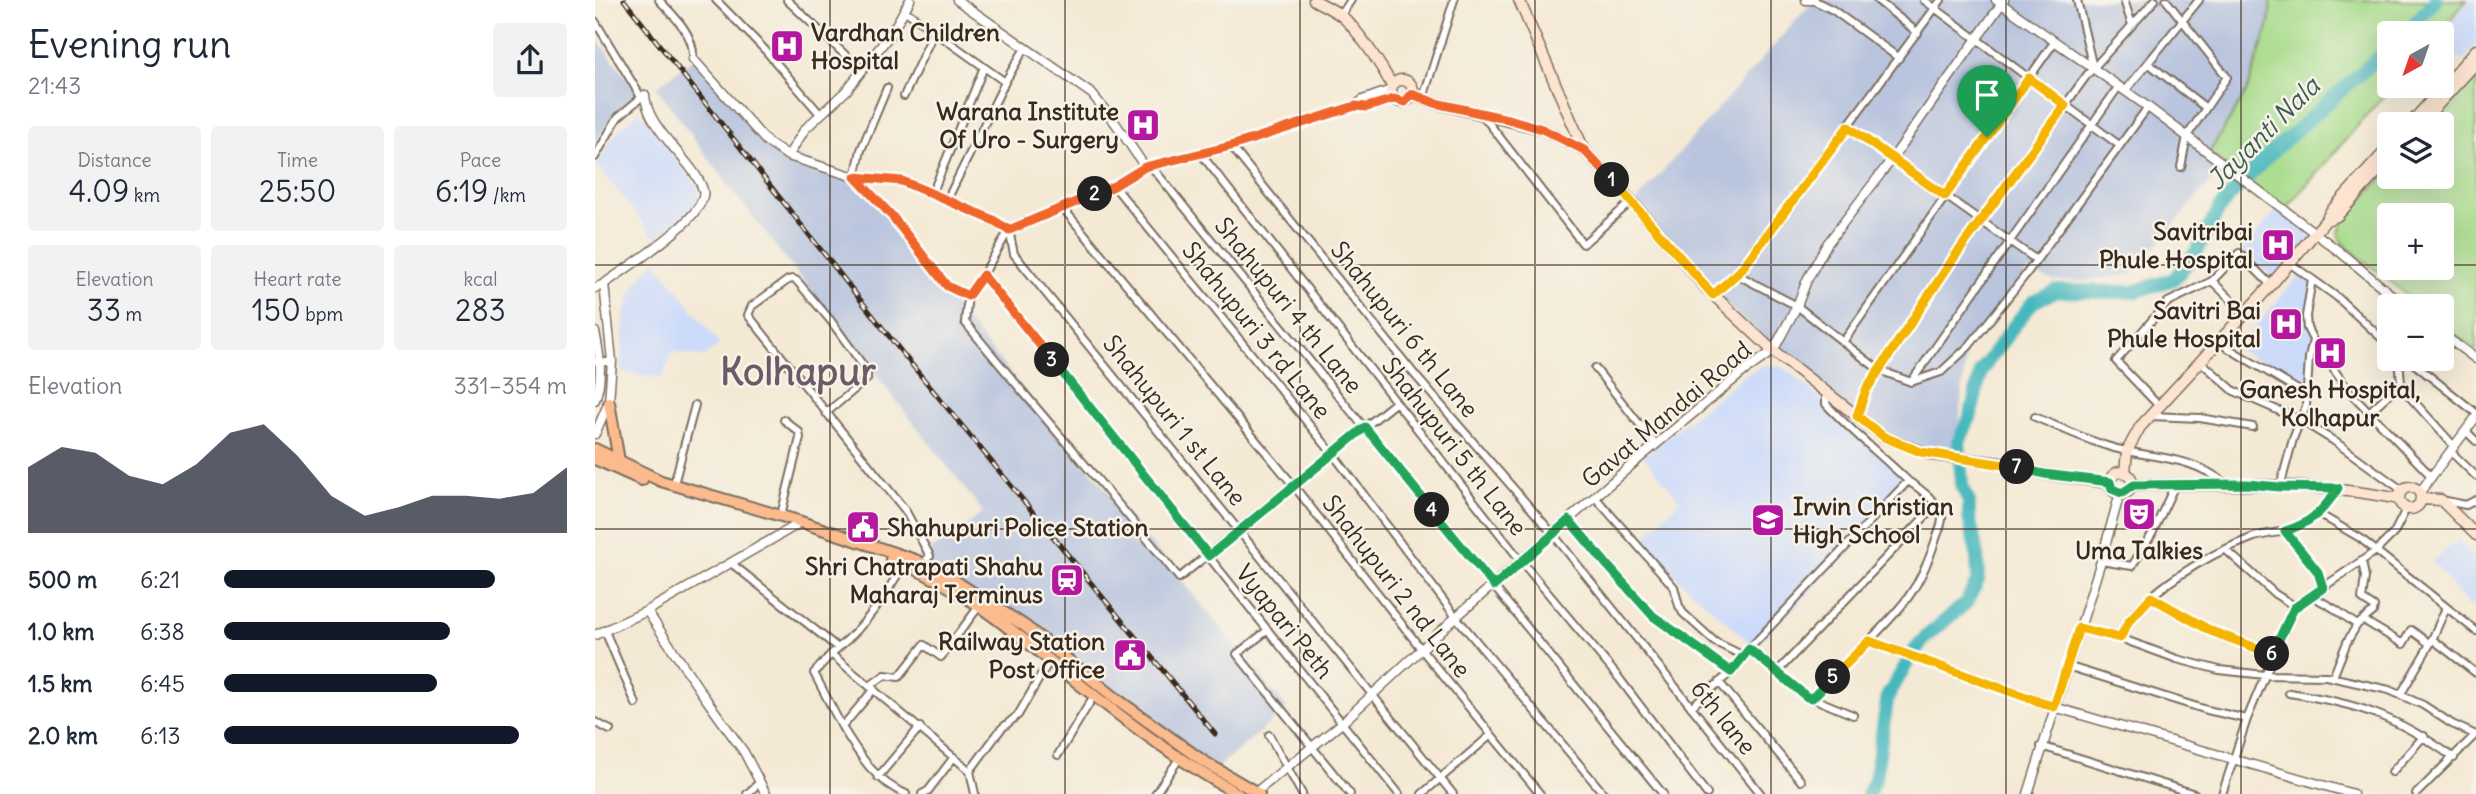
<!DOCTYPE html>
<meta charset="utf-8">
<style>
:root{--surface:#fff;--page:#f2f2f3;--text:#1f2937;--muted:#747a83;--accent:#111827}
body{margin:0;font-family:Delius,sans-serif;background:var(--page);color:var(--text);height:100vh;display:flex;flex-direction:column;font-size:26px;white-space:nowrap}
*{box-sizing:border-box;margin:0}
p{font-size:23px;color:var(--muted)}
.icon{flex:none;width:38px;height:38px;fill:none;stroke:currentColor;stroke-width:2;stroke-linecap:round;stroke-linejoin:round}
.map{position:relative;flex:1;overflow:hidden}
.panel{display:flex;flex-direction:column;background:var(--surface);width:595px}
.panel>*{flex:none}
.needle{width:46px;rotate:220deg}
.fabs{position:absolute;left:1782px;top:21px;display:grid;gap:14px}
.fabs a{display:grid;place-items:center;width:77px;height:77px;border-radius:7px;background:var(--surface);box-shadow:0 7px 28px #0002;font-size:35px}
.pin{position:absolute;display:grid;place-items:center;width:60px;height:60px;color:#fff;margin:-72px -30px;border-radius:50% 50% 50% 0;rotate:-45deg;box-shadow:0 0 7px #0007}
.pin .icon{rotate:45deg}
.km{position:absolute;width:35px;height:35px;margin:-18px;border-radius:50%;background:#222;color:#fff;font-size:19px;line-height:35px;text-align:center}
.round{display:grid;place-items:center;flex:none;width:74px;height:74px;border-radius:7px;background:var(--page)}
.headline{display:flex;align-items:center;justify-content:space-between;height:119px;padding:0 28px}
h1{font-size:38px;font-weight:600;line-height:52px}
.stats{display:grid;grid-template-columns:repeat(3,1fr);gap:10px;height:119px;padding:7px 28px}
.stats div{display:grid;align-content:center;border-radius:7px;background:var(--page);text-align:center}
.stats b{font-size:30px;font-weight:600}
.stats small{font-size:19px;font-weight:400}
.stats p{font-size:19px}
.chart{height:196px;padding:14px 28px}
.chart p{display:flex;justify-content:space-between}
.chart svg{width:100%;height:126px;margin-top:7px;fill:var(--accent);opacity:.7}
ul{padding:0 28px;list-style:none;font-size:23px}
li{display:grid;grid-template-columns:112px 84px 1fr;align-items:center;height:52px}
li i{height:18px;border-radius:9px;background:var(--accent)}
main{display:flex;flex:1;min-height:0}
.map>svg:first-child{display:block}
.built{fill:#cddbfa}
.industrial{fill:#b9c5de}
.green{fill:#a8dc8c;stroke:#728355;stroke-width:2;fill-rule:evenodd}
.lines{fill:none;stroke-linecap:round;stroke-linejoin:round}
.river{stroke:#47b7be;stroke-width:14}
.minor-casing{stroke:#7c6d5e;stroke-width:10}
.tertiary-casing{stroke:#7c6d5e;stroke-width:11}
.secondary-casing{stroke:#7c6d5e;stroke-width:13}
.trunk-casing{stroke:#7c6d5e;stroke-width:14}
.minor{stroke:#fff;stroke-width:6}
.tertiary{stroke:#fff;stroke-width:8}
.secondary{stroke:#fde4d1;stroke-width:10}
.trunk{stroke:#fbbb8d;stroke-width:10}
.rail-casing{stroke:#3b2a1e;stroke-width:5}
.rail{stroke:#f7f3e8;stroke-width:2.5;stroke-dasharray:8;stroke-linecap:butt}
.split-1-casing{stroke:#fff;stroke-width:14}
.split-2-casing{stroke:#fff;stroke-width:14}
.split-3-casing{stroke:#fff;stroke-width:14}
.split-4-casing{stroke:#fff;stroke-width:14}
.split-5-casing{stroke:#fff;stroke-width:14}
.split-6-casing{stroke:#fff;stroke-width:14}
.split-7-casing{stroke:#fff;stroke-width:14}
.split-8-casing{stroke:#fff;stroke-width:14}
.split-1{stroke:#f5b400;stroke-width:9}
.split-2{stroke:#f0652b;stroke-width:9}
.split-3{stroke:#f0652b;stroke-width:9}
.split-4{stroke:#22a559;stroke-width:9}
.split-5{stroke:#22a559;stroke-width:9}
.split-6{stroke:#f5b400;stroke-width:9}
.split-7{stroke:#22a559;stroke-width:9}
.split-8{stroke:#f5b400;stroke-width:9}
.grid{fill:none;stroke:#3b2a1e;stroke-width:2;stroke-opacity:0.55}
.labels{text-anchor:middle;dominant-baseline:central;stroke-width:5;stroke-linejoin:round;paint-order:stroke}
.poi-label{font-size:24px;font-weight:bold;fill:#3b2a1e;stroke:#f7f3e8;text-anchor:end}
.street-label{font-size:24px;fill:#3b2a1e;stroke:#f7f3e8}
.water-label{font-size:26px;font-style:italic;fill:#3f5b56;stroke:#f7f3e8}
.town-label{font-size:38px;font-weight:bold;fill:#6e5a65;stroke:#f7f3e8}
</style>
<main>
<section class="panel">
<div class="headline"><div><h1>Evening run</h1><p>21:43</p></div><a class="round"><svg class="icon" aria-label="share" viewBox="0 0 24 24"><path d="M12 15V3M7 8l5-5 5 5M5 13v7h14v-7"/></svg></a></div>
<div class="stats">
<div><p>Distance</p><b>4.09<small> km</small></b></div>
<div><p>Time</p><b>25:50</b></div>
<div><p>Pace</p><b>6:19<small> /km</small></b></div>
</div>
<div class="stats">
<div><p>Elevation</p><b>33<small> m</small></b></div>
<div><p>Heart rate</p><b>150<small> bpm</small></b></div>
<div><p>kcal</p><b>283</b></div>
</div>
<div class="chart"><p><span>Elevation</span>331–354 m</p>
<svg viewBox="0 0 160 44" preserveAspectRatio="none"><path d="M0 44V21L10 14L20 16L30 24L40 27L50 20L60 9L70 6L80 17L90 31L100 38L110 35L120 31L130 31L140 32L150 30L160 21V44z"/></svg>
</div>
<ul>
<li><b>500 m</b>6:21<i style="width:79%"></i></li>
<li><b>1.0 km</b>6:38<i style="width:66%"></i></li>
<li><b>1.5 km</b>6:45<i style="width:62%"></i></li>
<li><b>2.0 km</b>6:13<i style="width:86%"></i></li>
</ul>
</section>
<div class="map">
<svg width="1881" height="794" viewBox="0 0 1881 794">
<rect width="100%" height="100%" fill="#f7f3e8"/>
<filter id="ink" filterUnits="userSpaceOnUse"><feTurbulence type="fractalNoise" baseFrequency=".0143" numOctaves="2"/><feDisplacementMap in="SourceGraphic" scale="14" xChannelSelector="R" yChannelSelector="G"/><feConvolveMatrix kernelMatrix="1 2 1 2 8 2 1 2 1" color-interpolation-filters="sRGB"/></filter>
<filter id="wash" filterUnits="userSpaceOnUse"><feTurbulence type="fractalNoise" baseFrequency=".00686" numOctaves="4" result="noise"/><feDisplacementMap in="SourceGraphic" scale="28" xChannelSelector="R" yChannelSelector="G"/><feGaussianBlur stdDeviation="1.57" result="paint"/><feColorMatrix in="noise" values="0 0 0 0 0 0 0 0 0 0 0 0 0 0 0 0 0 1.4 0 .05"/><feComposite in="paint" operator="in"/></filter>
<g filter="url(#wash)">
<rect width="100%" height="100%" fill="#f4e9d4"/>
<path class="built" d="M1874,0H1881V45L1867,61L1846,43L1845,33Z
M44,111L103,188L104,195L103,202L61,239L2,165L21,133Z
M1683,208L1720,240L1684,282L1647,251Z
M60,261L125,344L109,357L77,352L67,378L26,372L29,319L35,296L48,274Z
M1704,275L1714,279L1722,287L1716,313L1720,335L1718,357L1715,377L1710,387L1642,349Z
M1182,365L1197,374L1304,465L1313,482L1262,541L1202,606L1159,646L1043,544L1085,500L1048,456L1150,375L1167,366Z
M1863,540L1881,561V602L1874,607L1837,561Z"/>
<path class="industrial" d="M1219,0H1676L1674,23L1652,91L1614,153L1620,169L1617,180L1537,274L1491,281H1459L1433,271L1371,349L1361,458L1326,452L1270,423L1111,288L1039,204Z
M0,36L43,93L26,106L0,142Z
M98,59L180,149L260,177L312,238L347,291L692,708L621,769L439,634L320,560L363,533L388,512L137,190L61,87Z"/>
<path class="green" d="M1676,0H1872L1843,33H1794V86H1797L1690,210L1614,153L1652,91L1674,24Z
M1881,72V351L1846,323V306H1826L1747,243L1743,234L1748,222L1794,170V177H1846V124H1835ZM1794,215H1846V268H1794Z"/>
<g class="lines">
<path class="river" d="M1810,33L1841,0
M1273,794L1280,779L1293,695L1297,689L1319,651L1333,635L1371,603L1383,580L1382,554L1374,517V502L1367,486L1364,441L1376,415L1386,371L1418,327L1438,302L1461,291L1538,292L1579,279L1602,251L1624,209L1635,196L1676,153L1794,48"/>
</g>
</g>
<g filter="url(#ink)">
<g class="lines">
<g class="minor-casing">
<path id="minor" d="M64,0C80,17 100,35 98,59
M121,0L171,51L225,114
M192,0L266,70
M1218,0L1238,10L1304,58
M1282,0L1323,33
M1329,0L1524,145
M1482,0L1498,68
M1529,0L1537,25
M1571,0L1632,77L1592,136L1586,167
M309,10L410,82
M746,15L756,0
M0,21L46,97
M1553,63L1611,108
M292,88L266,150L260,177L297,216L352,286L373,295L388,275L414,230
M1531,90L1604,0
M309,96L339,32
M828,98L859,0
M889,117L988,244L1037,201
M1253,127L1440,259
M636,146L820,375L958,534L1166,794
M606,154L926,561L1024,678L1112,794
M0,157L23,117L48,96
M556,166L1068,794
M519,186L738,454L861,617L1009,794
M337,194L389,67
M352,200L410,82L430,48
M467,207L699,486L827,650L945,794
M414,230L419,254L858,794
M1694,263L1717,279L1711,316L1712,328L1718,340L1754,391L1837,477
M1141,274L1202,306L1284,370L1316,382L1524,86
M388,275L804,794
M1717,279L1742,297L1794,345
M1617,281L1644,253L1676,285
M373,295L370,322C440,409 515,491 584,578L801,402
M1118,295L1145,271L1346,0
M1248,342L1460,41
M1623,342L1713,396
M1804,359L1806,383L1814,396L1859,446
M1813,359L1881,413
M0,361L5,363L17,361
M1605,361L1639,391L1705,420L1739,441L1807,490
M1000,368L1061,445
M1316,382L1346,372L1374,346L1429,277L1553,107
M1231,393V404C1256,431 1286,455 1313,481
M1564,406L1521,361L1573,302L1617,281L1650,313
M1774,412L1806,383
M231,413L272,379V371L236,321L202,281L198,279L193,280L157,306L153,315L310,510L335,556L326,565
M1556,416L1605,418L1658,427
M1262,417L1271,390L1358,259L1492,75L1560,0
M1440,417C1464,427 1487,438 1512,446C1556,460 1593,453 1631,484
M1871,431L1881,441
M1855,451L1881,476
M79,484L100,405
M1685,487L1698,439L1711,406L1714,358L1718,340
M1000,497L1079,587L1084,606L1088,613L1120,642L1149,656
M1846,500L1871,505L1881,500
M1724,514L1765,538L1881,631
M186,515L205,438L204,432L189,420
M974,520L1013,566L1058,616L1136,672
M1690,531L1723,572L1728,588
M1631,550L1680,594L1701,607
M1506,561L1537,566L1557,534L1580,485
M1767,561L1770,577L1767,599L1779,607L1778,612L1768,620
M136,563L243,648C272,624 290,596 309,564
M1717,596L1740,609L1762,625L1768,620L1808,644L1816,630L1835,644
M1555,597L1616,631L1678,654
M1484,628L1525,638L1582,659L1624,670L1670,675L1731,676L1794,690L1828,705L1857,724L1881,735
M673,630L642,654L755,794
M10,631L41,704
M1525,638C1541,594 1616,553 1659,537C1670,534 1680,533 1691,531C1715,526 1730,508 1743,488
M1837,639L1881,673
M243,648L236,654L375,771
M1154,649L1313,481C1323,487 1345,503 1347,516C1348,524 1342,534 1340,542C1324,590 1308,606 1274,641
M236,654L219,673L247,727
M1472,666L1612,710L1652,719
M1182,672L1341,505
M1738,677L1752,642L1762,625
M1124,682L1206,781
M276,685L290,675L304,677L329,645L346,657L385,605
M279,689L247,727C264,754 280,782 311,794
M1694,693C1762,703 1803,717 1859,758
M1806,694L1835,644L1851,608
M1217,698L1258,715
M1096,707L1136,672L1154,649L1205,692L1217,698L1274,641L1459,707
M0,722L15,730
M674,735L707,794
M1446,746L1600,794
M463,755L500,694
M1797,772L1829,736
M283,777L325,727
M152,794L165,782
M327,794L333,791L359,757
M380,794L375,771L406,729L423,715L455,660
M560,794L584,759
M827,794L896,735
M1627,794L1652,719L1698,608L1781,551L1799,533L1811,509
M1821,794L1880,735"/>
</g>
<g class="tertiary-casing">
<path id="tertiary" d="M362,0L497,94L521,124L550,167
M1211,0H1219
M1401,0L1553,107L1745,252L1810,306
M98,59L172,142L193,156L210,129L251,91L297,32L315,0
M760,106L772,107L799,99
M193,156L260,177L307,181L398,220L414,230L519,186L550,167L636,146L760,106L768,100L796,90
M0,288L9,284C29,269 115,216 108,190C103,173 85,156 74,142C63,128 51,113 50,95
M0,332C5,355 8,378 0,400
M1846,333L1881,359
M0,434L14,402L17,361L9,284
M1825,492L1881,417
M52,611L106,692L149,752L171,794
M0,635L52,611L200,526
M1459,707L1758,794
M661,792L747,723L861,617L1047,456L1148,372L1178,351L1202,306L1212,280L1232,244L1297,159L1409,0
M1433,794L1506,561L1525,493"/>
</g>
<g class="secondary-casing">
<path id="secondary" d="M719,0C728,5 739,10 748,17C764,32 787,66 797,86
M924,0L989,150
M796 91a11 11 0 1 1 22 0a11 11 0 1 1-22 0Z
M817,94L840,103L947,129L989,150L1039,204L1111,288L1178,351L1289,437L1337,455L1405,463L1449,474L1515,483
M1815,124L1881,50
M1825,124L1881,63
M1731,220L1742,216L1794,159
M1515 483a11 11 0 1 1 22 0a11 11 0 1 1-22 0Z
M1530,473L1532,451L1545,427L1676,285L1731,220L1736,211L1794,147
M1537,485C1626,485 1715,481 1804,499
M1804 498a11 11 0 1 1 22 0a11 11 0 1 1-22 0Z
M1826,499L1846,500L1881,535"/>
</g>
<g class="trunk-casing">
<path id="trunk" d="M14,402L24,461
M0,449L66,481L200,520L320,560L349,574L430,626L523,700L608,761L664,794
M0,459L47,480
M296,559C364,584 417,630 473,675C527,718 582,760 643,794"/>
</g>
<use href="#minor" class="minor"/>
<use href="#tertiary" class="tertiary"/>
<use href="#secondary" class="secondary"/>
<use href="#trunk" class="trunk"/>
<g class="rail-casing">
<path id="rail" d="M29,0L308,354L620,734"/>
</g>
<use href="#rail" class="rail"/>
</g>
</g>
<g class="lines" filter="url(#ink)">
<g class="split-1-casing">
<path id="split-1" d="M1017,180L1118,295L1145,271L1253,127L1350,196L1392,137"/>
</g>
<g class="split-2-casing">
<path id="split-2" d="M500,194L519,186L550,167L636,146L760,106L772,107L799,99L810,102L817,94L840,103L917,120L947,129L989,150L1017,180"/>
</g>
<g class="split-3-casing">
<path id="split-3" d="M457,360L388,275L373,296L352,286L297,216L260,177L307,181L398,220L414,230L500,194"/>
</g>
<g class="split-4-casing">
<path id="split-4" d="M457,360L614,556L770,427L837,510"/>
</g>
<g class="split-5-casing">
<path id="split-5" d="M837,510L899,586L974,520L1013,566L1058,616L1136,672L1154,649L1212,697L1217,698L1238,677"/>
</g>
<g class="split-6-casing">
<path id="split-6" d="M1238,677L1274,641L1459,707L1484,628L1525,638L1534,621L1556,597L1616,631L1677,654"/>
</g>
<g class="split-7-casing">
<path id="split-7" d="M1422,467L1449,474L1515,482L1517,489L1527,493L1539,485L1651,484L1685,487L1743,488C1729,510 1715,524 1690,531L1723,572L1728,588L1699,608L1677,654"/>
</g>
<g class="split-8-casing">
<path id="split-8" d="M1392,137L1434,78L1470,105L1358,259L1271,390L1262,416L1289,437L1326,452L1422,467"/>
</g>
<use href="#split-1" class="split-1"/>
<use href="#split-2" class="split-2"/>
<use href="#split-3" class="split-3"/>
<use href="#split-4" class="split-4"/>
<use href="#split-5" class="split-5"/>
<use href="#split-6" class="split-6"/>
<use href="#split-7" class="split-7"/>
<use href="#split-8" class="split-8"/>
</g>
<path class="grid" d="M235,0V794M470,0V794M705,0V794M940,0V794M1176,0V794M1411,0V794M1646,0V794M0,265H1794M1846,265H1881M0,529H1881"/>
<defs>
<g id="hospital-square" transform="scale(1.75)"><rect x="-9" y="-9" width="18" height="18" rx="4" fill="#b5179e" stroke="#f7f3e8"/><path d="M-5-5h3v3.5h4V-5h3V5h-3V1.5h-4V5h-3Z" fill="#fff"/></g>
<g id="theatre-square" transform="scale(1.75)"><rect x="-9" y="-9" width="18" height="18" rx="4" fill="#b5179e" stroke="#f7f3e8"/><path d="M-5-5.5Q0-4 5-5.5V0Q5 5 0 6Q-5 5-5 0ZM-3.3-2.5H-1v1.5H-3.3ZM1-2.5H3.3v1.5H1ZM-2.8 1Q0 5.5 2.8 1Z" fill="#fff"/></g>
<g id="school-square" transform="scale(1.75)"><rect x="-9" y="-9" width="18" height="18" rx="4" fill="#b5179e" stroke="#f7f3e8"/><path d="M0-5L7-2L0 1L-7-2ZM-4 1L0 2.5L4 1V4Q0 6-4 4Z" fill="#fff"/></g>
<g id="civic-square" transform="scale(1.75)"><rect x="-9" y="-9" width="18" height="18" rx="4" fill="#b5179e" stroke="#f7f3e8"/><path d="M-.6-6.5H3V-4.5H.6V-3L4-1V1h2V6H-6V1h2V-1L-.6-3ZM-1.2 2.5V6h2.4V2.5Z" fill="#fff"/></g>
<g id="station-square" transform="scale(1.75)"><rect x="-9" y="-9" width="18" height="18" rx="4" fill="#b5179e" stroke="#f7f3e8"/><path d="M-3-6H3Q5-6 5-4V2Q5 4 3 4L4.5 6H3L1.5 4h-3L-3 6H-4.5L-3 4Q-5 4-5 2V-4Q-5-6-3-6ZM-3.5-4v3h7v-3ZM-3.5 1v1.5H-2V1ZM2 1v1.5H3.5V1Z" fill="#fff"/></g>
</defs>
<g fill-rule="evenodd">
<use href="#hospital-square" x="192" y="46"/>
<use href="#hospital-square" x="548" y="125"/>
<use href="#hospital-square" x="1683" y="245"/>
<use href="#hospital-square" x="1691" y="324"/>
<use href="#hospital-square" x="1735" y="353"/>
<use href="#theatre-square" x="1544" y="514"/>
<use href="#school-square" x="1173" y="520"/>
<use href="#civic-square" x="268" y="527"/>
<use href="#station-square" x="472" y="580"/>
<use href="#civic-square" x="535" y="655"/>
</g>
<g class="labels">
<g class="poi-label">
<text x="216" y="32" text-anchor="start">Vardhan Children<tspan x="216" dy="28">Hospital</tspan></text>
<text x="524" y="111">Warana Institute<tspan x="524" dy="28">Of Uro - Surgery</tspan></text>
<text x="1658" y="231">Savitribai<tspan x="1658" dy="28">Phule Hospital</tspan></text>
<text x="1666" y="310">Savitri Bai<tspan x="1666" dy="28">Phule Hospital</tspan></text>
<text x="1735" y="389" text-anchor="middle">Ganesh Hospital,<tspan x="1735" dy="28">Kolhapur</tspan></text>
<text x="1198" y="506" text-anchor="start">Irwin Christian<tspan x="1198" dy="28">High School</tspan></text>
<text x="292" y="527" text-anchor="start">Shahupuri Police Station</text>
<text x="1544" y="550" text-anchor="middle">Uma Talkies</text>
<text x="448" y="566">Shri Chatrapati Shahu<tspan x="448" dy="28">Maharaj Terminus</tspan></text>
<text x="510" y="641">Railway Station<tspan x="510" dy="28">Post Office</tspan></text>
</g>
<g class="street-label">
<text transform="translate(694 305) rotate(51)">Shahupuri 4 th Lane</text>
<text transform="translate(810 329) rotate(51)">Shahupuri 6 th Lane</text>
<text transform="translate(662 330) rotate(51)">Shahupuri 3 rd Lane</text>
<text transform="translate(1071 414) rotate(-40)">Gavat Mandai Road</text>
<text transform="translate(580 420) rotate(51)">Shahupuri 1 st Lane</text>
<text transform="translate(860 446) rotate(52)">Shahupuri 5 th Lane</text>
<text transform="translate(802 586) rotate(52)">Shahupuri 2 nd Lane</text>
<text transform="translate(690 621) rotate(51)">Vyapari Peth</text>
<text transform="translate(1129 717) rotate(51)">6th lane</text>
</g>
<g class="water-label">
<text transform="translate(1668 133) rotate(-45)">Jayanti Nala</text>
</g>
<g class="town-label">
<text x="203" y="371">Kolhapur</text>
</g>
</g>
</svg>
<div class="fabs">
<a><svg class="needle" viewBox="-14 -14 28 28"><path d="M0-13l5 13h-10z" fill="#e53935"/><path d="M0 13l5-13h-10z" fill="#747a83"/></svg></a>
<a><svg class="icon" aria-label="layers" viewBox="0 0 24 24"><path d="M12 4l9 5-9 5-9-5zM3 14l9 5 9-5"/></svg></a>
<a>+</a>
<a>−</a>
</div>
<div class="pin" style="left:1392px;top:137px;background:#1e9e55"><svg class="icon" aria-label="arrive" viewBox="0 0 24 24"><path d="M6 21V4h12l-3 4 3 4H6"/></svg></div>
<b class="km" style="left:1017px;top:180px">1</b>
<b class="km" style="left:500px;top:194px">2</b>
<b class="km" style="left:457px;top:360px">3</b>
<b class="km" style="left:837px;top:510px">4</b>
<b class="km" style="left:1238px;top:677px">5</b>
<b class="km" style="left:1677px;top:654px">6</b>
<b class="km" style="left:1422px;top:467px">7</b>
</div>
</main>
